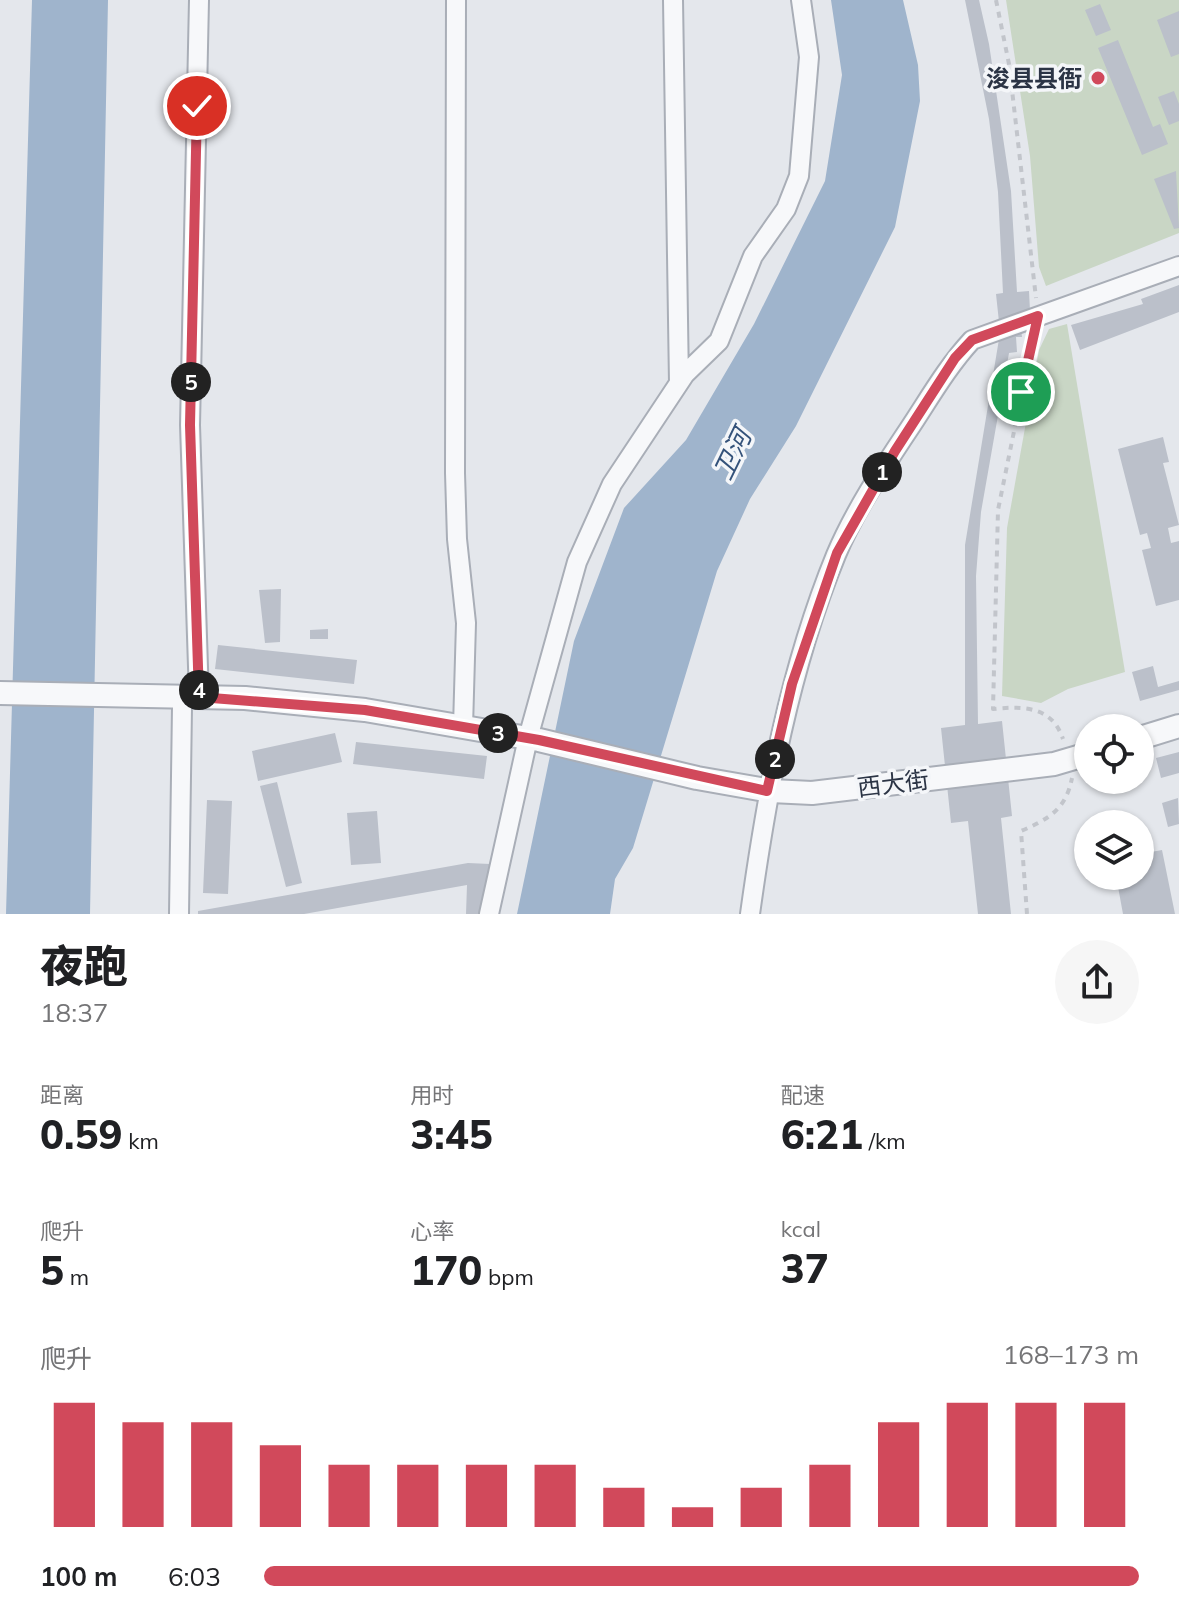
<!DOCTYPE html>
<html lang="zh">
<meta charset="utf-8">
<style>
:root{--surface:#fff;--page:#f6f6f6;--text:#202124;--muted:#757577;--accent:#d1495b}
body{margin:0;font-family:Mulish,"Noto Sans SC",sans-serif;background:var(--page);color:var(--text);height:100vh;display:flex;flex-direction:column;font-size:30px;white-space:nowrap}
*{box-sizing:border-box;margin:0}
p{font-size:26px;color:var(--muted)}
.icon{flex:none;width:44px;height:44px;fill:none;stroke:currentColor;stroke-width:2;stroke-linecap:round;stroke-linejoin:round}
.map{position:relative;height:914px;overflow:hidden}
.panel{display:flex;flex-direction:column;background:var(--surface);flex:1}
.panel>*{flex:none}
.tools{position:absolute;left:1074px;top:714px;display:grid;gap:16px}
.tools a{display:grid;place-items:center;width:80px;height:80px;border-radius:50%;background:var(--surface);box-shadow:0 2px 6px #0004;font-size:40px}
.pin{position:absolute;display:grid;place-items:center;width:68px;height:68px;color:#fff;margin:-34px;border:4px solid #fff;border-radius:50%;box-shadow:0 2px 8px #0007}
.km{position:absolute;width:40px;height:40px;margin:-20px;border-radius:50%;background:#222;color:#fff;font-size:22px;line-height:40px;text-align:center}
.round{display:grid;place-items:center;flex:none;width:84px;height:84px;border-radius:42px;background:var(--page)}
.overview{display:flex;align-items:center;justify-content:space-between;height:136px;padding:0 40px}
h1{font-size:44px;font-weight:800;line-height:60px}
.metrics{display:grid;grid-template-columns:repeat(3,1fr);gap:12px;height:136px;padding:8px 40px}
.metrics div{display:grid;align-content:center}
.metrics b{font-size:40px;font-weight:800}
.metrics small{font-size:22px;font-weight:400}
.metrics p{font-size:22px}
.chart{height:224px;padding:16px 40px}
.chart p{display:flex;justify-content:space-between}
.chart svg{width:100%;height:144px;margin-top:8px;stroke:var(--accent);stroke-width:6}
ul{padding:0 40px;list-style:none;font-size:26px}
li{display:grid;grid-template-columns:128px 96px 1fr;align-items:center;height:60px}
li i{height:20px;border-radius:10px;background:var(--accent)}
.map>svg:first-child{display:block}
.green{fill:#c9d6c5}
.water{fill:#9fb4cc}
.building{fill:#bbc0ca}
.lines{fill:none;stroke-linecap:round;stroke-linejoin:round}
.minor-casing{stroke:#a9aeb7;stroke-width:22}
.tertiary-casing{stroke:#a9aeb7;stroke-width:26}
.path{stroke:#c2c5cb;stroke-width:4;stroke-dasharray:6 6;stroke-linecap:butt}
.minor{stroke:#f7f8fa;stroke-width:18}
.tertiary{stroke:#f7f8fa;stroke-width:22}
.route-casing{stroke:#fff;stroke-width:16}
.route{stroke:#d1495b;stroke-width:10}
.poi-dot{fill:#d1495b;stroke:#f4f6f9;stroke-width:3}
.labels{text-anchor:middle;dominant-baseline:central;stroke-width:7;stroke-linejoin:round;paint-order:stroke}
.poi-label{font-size:24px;font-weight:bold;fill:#2b3445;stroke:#f4f6f9;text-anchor:end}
.street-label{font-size:24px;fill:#2b3445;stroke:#f4f6f9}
.water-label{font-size:26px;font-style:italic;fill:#34527a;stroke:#f4f6f9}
</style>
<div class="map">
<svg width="1179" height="914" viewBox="0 0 1179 914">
<rect width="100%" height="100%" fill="#e4e7ec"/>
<path class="green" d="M1006,0H1179V233L1046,286L1039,267L1030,156Z
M1067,324L1125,672L1068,689L1041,703L1002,696L1007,528L1039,350L1049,329Z"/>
<path class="water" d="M32,0H108L90,914H6Z
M831,0H903L918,65L920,101L895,227L796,426L750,499L717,571L633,848L615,879L610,914H517L574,641L624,508L686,440L754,324L825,181L842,75Z"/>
<path class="building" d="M965,0H979L989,44L1011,191L1017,292L1029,291L1030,311L1019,312L1022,337H1016L1017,352L1009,353L981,512L976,576L978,724L1002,721L1012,816L1001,818L1011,914H978L968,821L951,823L941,728L965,725V545L999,339L1005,338L1004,322H999L996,294L1003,293L998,192L989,119Z
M1100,4L1111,30L1096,36L1085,10Z
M1179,11V54L1171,57L1157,20Z
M1118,40L1153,127L1160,124L1168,144L1142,155L1098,48Z
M1174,91L1179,104V121L1169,125L1158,97Z
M1176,171L1179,228L1174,229L1154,179Z
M1179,285V312L1080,350L1071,325L1143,304L1141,299Z
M1163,437L1169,462L1163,463L1179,525L1168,528L1171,543L1179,541V600L1156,606L1142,550L1151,548L1147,533L1140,535L1118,449Z
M281,589L280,642L265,643L259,590Z
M328,629V639H310V630Z
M218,645L357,660L354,684L215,669Z
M1153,666L1158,687L1179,681V690L1140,701L1132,672Z
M335,733L342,762L258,781L252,751Z
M356,742L487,756L484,779L353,764Z
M1179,752V773L1161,778L1156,758Z
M277,782L302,883L286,887L260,786Z
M1178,798L1179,824L1168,827L1162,803Z
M207,800L232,801L228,894L203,893Z
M377,811L381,863L351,865L347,813Z
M1162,850L1175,914H1123L1116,876H1140V854Z
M468,863L490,864L488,914H466L467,885L304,914H198V911Z"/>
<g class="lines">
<g class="minor-casing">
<path id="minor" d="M456,0L455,473L457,539L466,623L463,727
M673,0L679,383
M199,697L190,425L199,0
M179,914L182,707
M489,914L528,738L577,562L612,484L685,374L719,341L753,256L786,209L799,176L809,57L801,0
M750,914C767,792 789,670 836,555C854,512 883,468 909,429C929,399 947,367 972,340L1179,266"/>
</g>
<g class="tertiary-casing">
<path id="tertiary" d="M0,693L245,698L365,710L539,740L697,778L771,791L812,793L1054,764L1088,754
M1140,738L1179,726"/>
</g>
<path class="path" d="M996,0L1009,64L1036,298
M1033,338L998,510L993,709C1023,706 1052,706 1063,739
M1027,914L1021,831C1049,819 1066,809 1072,778"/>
<use href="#minor" class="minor"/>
<use href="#tertiary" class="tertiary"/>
</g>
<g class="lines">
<g class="route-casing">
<path id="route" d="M197,106L190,425L199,697L365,710L539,740L767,791L792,684L837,553L895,451L955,358L972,340L1038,316L1021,392"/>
</g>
<use href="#route" class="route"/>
</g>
<circle class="poi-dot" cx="1098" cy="78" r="8"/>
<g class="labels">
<g class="poi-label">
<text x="1082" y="78">浚县县衙</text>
</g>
<g class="street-label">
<text transform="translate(893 783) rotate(-7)">西大街</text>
</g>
<g class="water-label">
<text transform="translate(732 454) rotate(-64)">卫河</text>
</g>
</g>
</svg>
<div class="tools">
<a><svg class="icon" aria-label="locate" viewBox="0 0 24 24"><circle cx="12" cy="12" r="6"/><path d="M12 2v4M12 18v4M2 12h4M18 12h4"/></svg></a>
<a><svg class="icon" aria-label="layers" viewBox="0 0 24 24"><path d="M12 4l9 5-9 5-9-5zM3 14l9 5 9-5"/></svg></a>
</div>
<div class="pin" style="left:1021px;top:392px;background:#1e9e55"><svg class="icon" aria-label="arrive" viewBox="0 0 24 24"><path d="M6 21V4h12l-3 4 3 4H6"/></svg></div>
<div class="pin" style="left:197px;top:106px;background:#d93025"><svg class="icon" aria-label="check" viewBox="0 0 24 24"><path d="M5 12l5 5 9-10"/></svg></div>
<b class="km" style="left:882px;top:472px">1</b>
<b class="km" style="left:775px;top:759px">2</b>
<b class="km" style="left:498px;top:733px">3</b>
<b class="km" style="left:199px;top:690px">4</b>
<b class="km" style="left:191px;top:382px">5</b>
</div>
<section class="panel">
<div class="overview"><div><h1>夜跑</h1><p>18:37</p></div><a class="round"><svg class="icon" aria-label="share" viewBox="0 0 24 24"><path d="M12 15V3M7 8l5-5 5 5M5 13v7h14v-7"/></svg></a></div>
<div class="metrics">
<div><p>距离</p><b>0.59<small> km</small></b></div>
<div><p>用时</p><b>3:45</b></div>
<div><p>配速</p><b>6:21<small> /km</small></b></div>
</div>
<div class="metrics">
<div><p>爬升</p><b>5<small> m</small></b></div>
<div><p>心率</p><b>170<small> bpm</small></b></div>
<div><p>kcal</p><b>37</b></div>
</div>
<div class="chart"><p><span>爬升</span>168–173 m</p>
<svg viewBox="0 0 160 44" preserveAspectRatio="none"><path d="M5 44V6M15 44V12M25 44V12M35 44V19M45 44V25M55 44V25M65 44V25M75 44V25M85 44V32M95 44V38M105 44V32M115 44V25M125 44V12M135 44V6M145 44V6M155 44V6"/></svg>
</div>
<ul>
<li><b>100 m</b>6:03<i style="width:100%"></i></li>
</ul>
</section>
